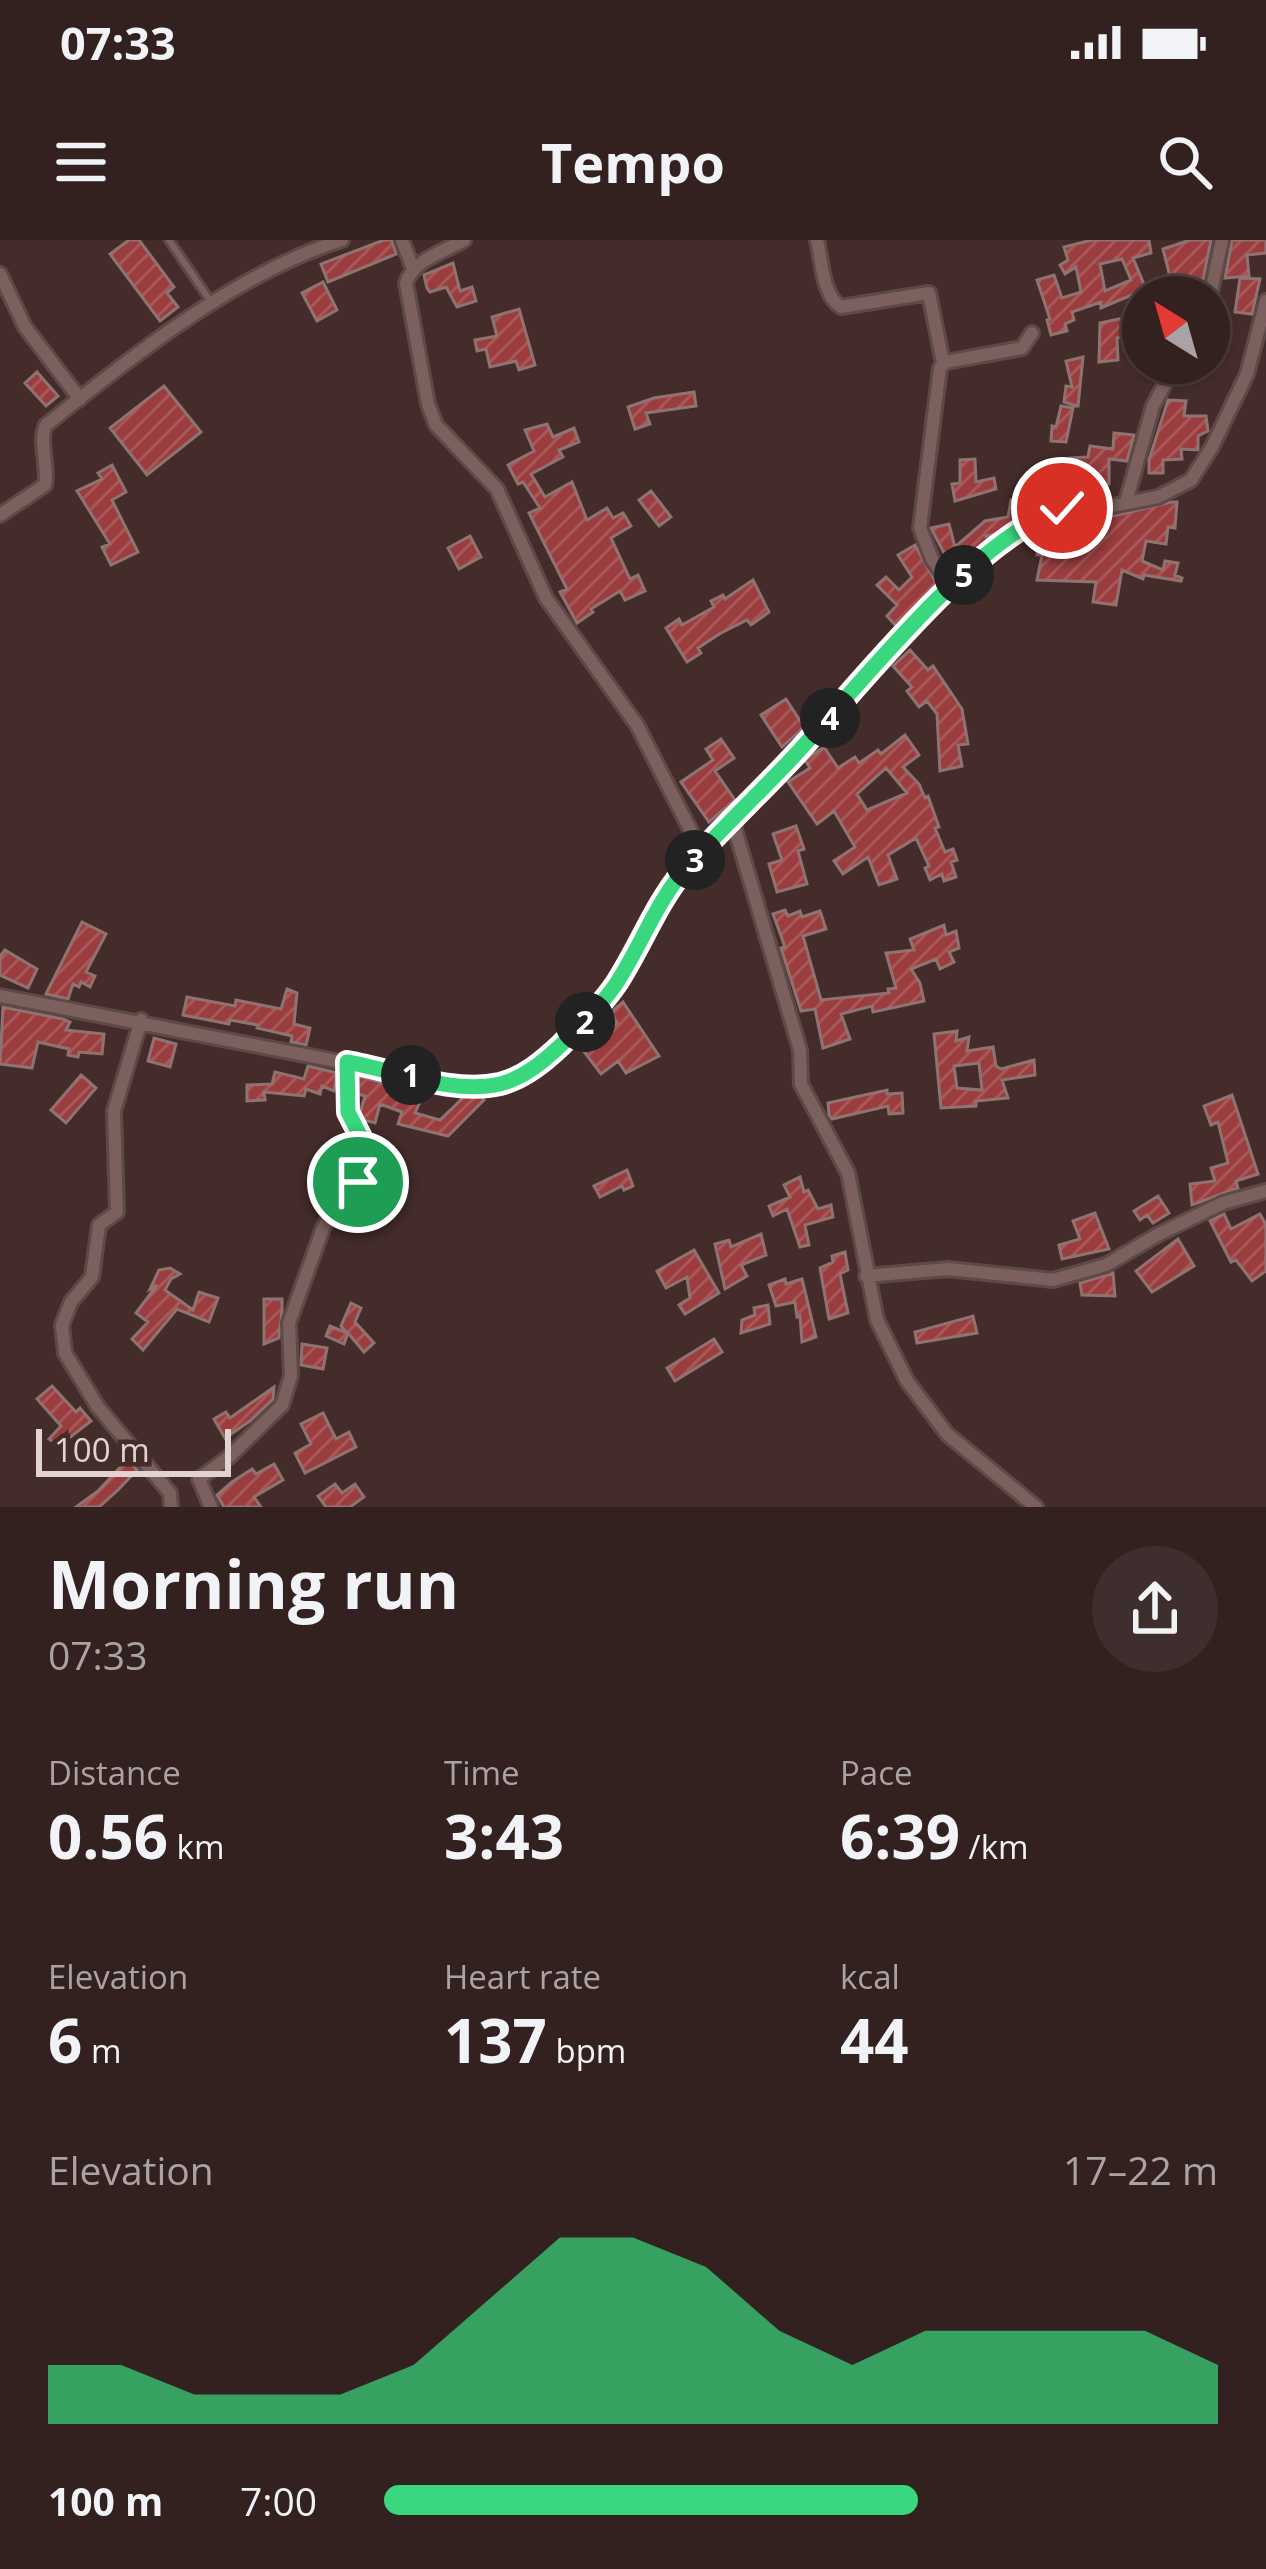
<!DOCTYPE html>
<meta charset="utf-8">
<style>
:root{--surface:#332120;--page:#3e2e2d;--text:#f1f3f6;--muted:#a9a3a5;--line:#4e3e3e;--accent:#39d87f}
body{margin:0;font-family:"Open Sans",sans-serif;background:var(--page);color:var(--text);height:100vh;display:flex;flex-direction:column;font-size:45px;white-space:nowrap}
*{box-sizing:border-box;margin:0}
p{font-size:39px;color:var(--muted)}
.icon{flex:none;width:66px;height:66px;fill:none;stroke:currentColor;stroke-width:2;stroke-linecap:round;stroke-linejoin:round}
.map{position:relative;height:1267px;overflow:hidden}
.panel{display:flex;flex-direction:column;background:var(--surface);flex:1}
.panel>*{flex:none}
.needle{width:78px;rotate:323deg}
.buttons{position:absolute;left:1122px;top:36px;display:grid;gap:24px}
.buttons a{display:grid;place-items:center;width:108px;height:108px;border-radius:50%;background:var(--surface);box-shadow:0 3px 9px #0004,0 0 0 3px var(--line);font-size:60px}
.scale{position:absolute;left:36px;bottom:30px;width:195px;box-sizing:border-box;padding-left:12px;border:6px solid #e2d3d1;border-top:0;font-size:33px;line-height:42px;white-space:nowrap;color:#e2d3d1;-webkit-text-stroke:9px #442c2b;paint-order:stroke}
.pin{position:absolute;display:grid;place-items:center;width:102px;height:102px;color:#fff;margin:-51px;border:6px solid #fff;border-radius:50%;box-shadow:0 3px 12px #0007}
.km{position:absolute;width:60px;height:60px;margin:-30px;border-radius:50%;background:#222;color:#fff;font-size:33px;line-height:60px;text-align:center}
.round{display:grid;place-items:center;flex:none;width:126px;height:126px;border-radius:63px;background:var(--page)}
.headline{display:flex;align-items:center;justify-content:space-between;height:204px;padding:0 48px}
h1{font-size:66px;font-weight:700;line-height:90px}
.stats{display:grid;grid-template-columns:repeat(3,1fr);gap:18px;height:204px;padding:12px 48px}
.stats div{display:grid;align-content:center}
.stats b{font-size:60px;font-weight:700}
.stats small{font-size:33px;font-weight:400}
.stats p{font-size:33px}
.chart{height:336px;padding:24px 48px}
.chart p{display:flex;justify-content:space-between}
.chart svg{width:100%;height:216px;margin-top:12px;fill:var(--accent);opacity:.7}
ul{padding:0 48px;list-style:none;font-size:39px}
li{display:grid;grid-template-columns:192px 144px 1fr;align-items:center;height:90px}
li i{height:30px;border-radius:15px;background:var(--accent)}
.status{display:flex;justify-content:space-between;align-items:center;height:84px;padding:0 60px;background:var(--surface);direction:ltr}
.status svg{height:33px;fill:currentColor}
header{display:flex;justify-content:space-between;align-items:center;height:156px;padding:0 48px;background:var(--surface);font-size:54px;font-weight:700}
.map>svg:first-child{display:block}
.building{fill:url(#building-hatch);stroke:#8f7371;stroke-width:3;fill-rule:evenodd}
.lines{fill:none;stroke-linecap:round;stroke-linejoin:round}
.service-casing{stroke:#5d4948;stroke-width:12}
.minor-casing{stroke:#5d4948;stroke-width:18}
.service{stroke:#7b605e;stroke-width:6}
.minor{stroke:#7b605e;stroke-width:12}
.route-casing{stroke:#fff;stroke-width:24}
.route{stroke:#39d87f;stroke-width:15}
</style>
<div class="status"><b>07:33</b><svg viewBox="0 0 49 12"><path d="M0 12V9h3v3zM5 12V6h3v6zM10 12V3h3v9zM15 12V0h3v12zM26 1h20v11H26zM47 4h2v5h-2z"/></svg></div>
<header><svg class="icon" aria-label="menu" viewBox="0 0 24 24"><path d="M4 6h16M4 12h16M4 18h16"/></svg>Tempo<svg class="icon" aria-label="search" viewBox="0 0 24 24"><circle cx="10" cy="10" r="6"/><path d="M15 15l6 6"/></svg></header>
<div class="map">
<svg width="1266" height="1267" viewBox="0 0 1266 1267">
<defs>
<pattern id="building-hatch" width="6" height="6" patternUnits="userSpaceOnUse" patternTransform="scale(3)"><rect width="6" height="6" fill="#9b3d3e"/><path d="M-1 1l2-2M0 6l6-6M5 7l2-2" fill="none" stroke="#a95859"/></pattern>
</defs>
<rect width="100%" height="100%" fill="#442c2b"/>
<path class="building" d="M129,0H139L174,47L167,53L178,67L160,81L110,14Z
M384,0H392L396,14L328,42L321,24Z
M1092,0H1149L1151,13L1133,18L1146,49L1101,68V62L1072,72L1074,80L1065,84L1067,91L1051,95L1047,80L1050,79L1037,40L1054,35L1062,58L1081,52L1076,27L1065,34L1060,25L1068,20L1064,7ZM1122,19L1131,40L1105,51L1100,24Z
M1190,0H1211L1200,55L1175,57L1163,9Z
M1232,0H1266V13L1247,15L1249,36L1225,38Z
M453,23L460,51L472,47L476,61L457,67L446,47L430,52L427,48L424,35Z
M1240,38L1260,39L1252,74L1235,72Z
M323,42L337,70L317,81L302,53Z
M519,69L535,125L519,130L516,121L490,127L486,109L477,111L475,100L497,96L492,77Z
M1133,76L1137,94L1117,98L1118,120L1099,122L1100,83Z
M1083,117L1078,166H1076L1064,162L1066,146L1072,147L1066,121Z
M37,132L58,156L46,166L25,143Z
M164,146L201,192L147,235L110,188Z
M694,152L696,166L646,173L650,184L635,189L628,167L654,158Z
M1168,160L1186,161L1184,176H1206L1208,191L1198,196V210L1181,209L1182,219L1163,220V233H1149V220Z
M1061,166L1073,168L1066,202L1051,201L1052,186L1056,187Z
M547,184L553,197L574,188L579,202L559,210L563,217L531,234L545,257L572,242L587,280L607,268L613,278L623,273L631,286L611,298L630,339L638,335L645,351L625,360L620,351L591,369L593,372L577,383L560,352L567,349L529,273L540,268L523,242L518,244L508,225L534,211L525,190Z
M1114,193L1134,195L1127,221L1109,219V244L1041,245L1043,227L1071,229L1070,218L1088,217L1090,206L1113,209Z
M975,219L976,242L994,238L996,249L955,261L952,244L960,243V220Z
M112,225L126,252L112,260L138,312L111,325L102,307L110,304L77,251L102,239L98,233Z
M651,251L671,277L659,286L639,260Z
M1011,260H1026V276L1011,283L1002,293L986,296L990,301L954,332L931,288L949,284L955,307L985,281L1008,277Z
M1171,262H1177L1175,288L1168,287L1166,304L1146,301L1142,321L1163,330L1165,321L1178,323L1175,335L1182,338L1181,341L1144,335L1143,339L1122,330L1116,365L1093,362L1096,342L1037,340L1042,315H1037L1039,295L1050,296L1054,282L1074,277H1109Z
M470,296L481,317L459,329L448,308Z
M915,305L938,346L897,387L887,376L897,365L877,345L886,337L899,350L912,337L898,315Z
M753,340L769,372L751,385L747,380L721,393L698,408L701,413L687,422L666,388L679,379L682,385L714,367L711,361L723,355L725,359Z
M910,410L928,430L933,426L962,469L968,504L958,505L962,526L940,531L937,474L927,461L919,467L907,451L912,447L893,426Z
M786,459L804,487L782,507L761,475Z
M905,495L919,515L903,527L919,544L925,558L928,556L939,587L935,588L945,612L953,609L957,620L951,622L956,637L944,641L942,634L930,640L925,628L929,626L916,598L888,615L897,639L879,645L868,617L843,634L834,621L855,607L834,571L817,584L788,542L810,528L805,520L824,507L838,528L855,517L859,523L878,510L881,514ZM886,528L907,553L867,570L857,554Z
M721,499L734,518L715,531L735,560L709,582L681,542L713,520L706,509Z
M796,586L804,609L798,611L807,644L777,652L769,624L782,620L773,594Z
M785,670L788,676L800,671L802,677L820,671L826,689L803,696L821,760L889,753L888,749L896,748L886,713L914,710L910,699L944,685L946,695L956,691L959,708L949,712L954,722L940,729L936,719L911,729L920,743L924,761L873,772L872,766L841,774L850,799L823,808L815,769L801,771L781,708L785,707L773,674Z
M82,682L106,694L86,732L95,736L90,747L81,742L79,747L73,744L68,759L46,754Z
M5,710L37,729L28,748L0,735V716Z
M287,749L297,753L294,784L310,788L306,805L291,802L292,796L257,788L258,785L230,780L229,784L183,775L187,757L235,766L236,760L281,769Z
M623,762L659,816L626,833L618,821L601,834L579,805L593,794L597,798L617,783L611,772Z
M3,767L63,779L70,782L66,790L104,794L102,814L79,812L78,817L68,815L69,809L38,802L32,828L0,824Z
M957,791L956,801L969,797L967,811L993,807L996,826L1001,829L1034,820L1035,835L1002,840L1008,858L976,861V866L941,868L934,794ZM979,823L982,850L957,848L954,826Z
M154,798L176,804L170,827L148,821Z
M308,826L337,833L334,851L322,846L320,854L306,849L304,856L264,852L265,860L247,861V845L272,844L275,832L304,839Z
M81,835L96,848L66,883L51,870Z
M359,836L423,855L415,873L440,880L467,854L480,855L484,860L448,896L398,884L402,872L380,864L375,883L364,880L360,873L365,856L358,854Z
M887,850V854L902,853L903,873L889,874L888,866L832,879L829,875L828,863Z
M1232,855L1258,934L1236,941L1238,948L1192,965L1190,944L1215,941L1211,928L1228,923L1218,882L1211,885L1204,866Z
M627,930L633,946L624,950L622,946L600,957L594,946Z
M800,937L804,952L808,950L818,969L831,965L833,977L805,985L809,1005L800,1007L787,969L773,976L769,966L790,957L784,945Z
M1158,956L1169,973L1153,983L1147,975L1140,980L1134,971Z
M1095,973L1109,1009L1062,1019L1059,1005L1080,999L1073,981Z
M1224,974L1231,989L1260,974L1266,985V1031L1252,1041L1236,1020L1231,1022L1210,981Z
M761,994L766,1015L741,1025L747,1036L725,1049L715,1004L729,1000L731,1007Z
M1178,999L1194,1026L1152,1052L1136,1031Z
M694,1010L719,1053L685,1074L679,1065L690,1058L687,1037L666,1048L657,1031Z
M845,1012L848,1030L840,1034L848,1073L829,1079L820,1028L833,1022L832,1016Z
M170,1028L180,1034L171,1039L165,1050L193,1070L199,1052L218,1058L209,1082L177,1069L143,1110L132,1099L148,1082L136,1073L157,1045L150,1049L159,1030Z
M1113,1033L1115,1056L1082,1055L1080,1043Z
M785,1039L786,1044L802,1039L816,1097L802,1102L800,1076L797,1077L795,1062L776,1066L769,1045Z
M264,1059H282V1070L279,1098L264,1104Z
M351,1063L361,1068L355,1082L374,1103L364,1112L348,1093L344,1104L326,1096L330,1086L347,1093L341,1086Z
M768,1065L770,1084L741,1093L742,1080L755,1075L754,1068Z
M973,1076L977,1093L917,1103L915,1092Z
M714,1099L722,1112L675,1141L667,1128Z
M302,1104L327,1108L323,1129L301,1125Z
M52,1146L76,1172L80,1168L91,1181L59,1206L49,1199L61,1186L37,1159Z
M274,1147L273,1159L250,1181L225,1198L214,1179L226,1172L230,1178Z
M323,1173L336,1199L349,1192L356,1207L305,1233L295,1213L311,1204L301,1184Z
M127,1220L137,1230L118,1250L99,1267H76L98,1251Z
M274,1224L283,1240L254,1257L261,1267H224L217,1255L232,1242L252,1229L256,1234Z
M335,1244L342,1253L355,1244L364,1257L350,1267H326L318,1256Z"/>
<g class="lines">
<g class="service-casing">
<path id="service" d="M169,0L211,62"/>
</g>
<g class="minor-casing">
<path id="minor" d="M402,0L413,29
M464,0C444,12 414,19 406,43L428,164L436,185L497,249L546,358L637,485L702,613
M817,0C822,21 822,55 841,67L929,53L943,123
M0,34L25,87L80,159
M1209,61L1222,0
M1126,262L1153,166L1176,123
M0,275L45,245C49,226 38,201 46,185C133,116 236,33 342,0
M951,346L932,319L920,288L940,128L946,122L1022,108L1032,93
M732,579L800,810L801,844L848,933L877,1080L907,1141L947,1194L1036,1267
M0,756L444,842L485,845L518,837L545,821L594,774L617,743L679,636L934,363L985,318L1050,272L1073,266L1107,267L1158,257L1191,240L1212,207L1247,134L1266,61
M141,780L114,871L117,972L99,985L92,1037L71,1062L62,1085L65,1113L98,1167L170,1253L171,1267
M866,1036L948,1029L1053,1040L1106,1025L1159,994L1223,963L1266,951
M211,1267L199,1239L229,1217L282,1165L291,1136L289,1083L323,988L337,962L370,926L371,917L348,872L347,822"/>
</g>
<use href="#service" class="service"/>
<use href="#minor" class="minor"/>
</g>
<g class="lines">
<g class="route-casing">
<path id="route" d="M358,942L368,931L371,917L348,872L347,822C394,830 452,855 500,844C524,838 544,821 561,805C581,785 600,767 616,744C639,709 655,666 681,634C717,592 758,555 795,515C861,444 973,299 1062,268"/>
</g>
<use href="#route" class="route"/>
</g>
</svg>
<div class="buttons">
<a><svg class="needle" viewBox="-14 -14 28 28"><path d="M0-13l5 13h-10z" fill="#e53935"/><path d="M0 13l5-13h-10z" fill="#a9a3a5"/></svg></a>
</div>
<div class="scale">100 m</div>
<div class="pin" style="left:358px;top:942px;background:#1e9e55"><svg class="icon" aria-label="arrive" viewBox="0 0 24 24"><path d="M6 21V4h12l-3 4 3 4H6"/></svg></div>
<div class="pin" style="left:1062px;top:268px;background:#d93025"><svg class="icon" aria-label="check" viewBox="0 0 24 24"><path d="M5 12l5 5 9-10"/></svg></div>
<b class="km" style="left:411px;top:835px">1</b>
<b class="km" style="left:585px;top:782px">2</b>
<b class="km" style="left:695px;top:620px">3</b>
<b class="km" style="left:830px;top:478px">4</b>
<b class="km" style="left:964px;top:335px">5</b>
</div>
<section class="panel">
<div class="headline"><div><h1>Morning run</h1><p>07:33</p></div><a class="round"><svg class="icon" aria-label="share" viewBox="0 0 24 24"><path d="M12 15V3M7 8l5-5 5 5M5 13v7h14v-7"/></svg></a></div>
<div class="stats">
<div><p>Distance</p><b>0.56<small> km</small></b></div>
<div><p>Time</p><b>3:43</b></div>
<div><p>Pace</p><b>6:39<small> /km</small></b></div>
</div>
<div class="stats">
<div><p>Elevation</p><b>6<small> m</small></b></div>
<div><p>Heart rate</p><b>137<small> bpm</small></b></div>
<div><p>kcal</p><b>44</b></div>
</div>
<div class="chart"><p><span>Elevation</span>17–22 m</p>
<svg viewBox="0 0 160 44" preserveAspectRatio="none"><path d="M0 44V32L10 32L20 38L30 38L40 38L50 32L60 19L70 6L80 6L90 12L100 25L110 32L120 25L130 25L140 25L150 25L160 32V44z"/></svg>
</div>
<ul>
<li><b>100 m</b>7:00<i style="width:64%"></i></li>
</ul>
</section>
